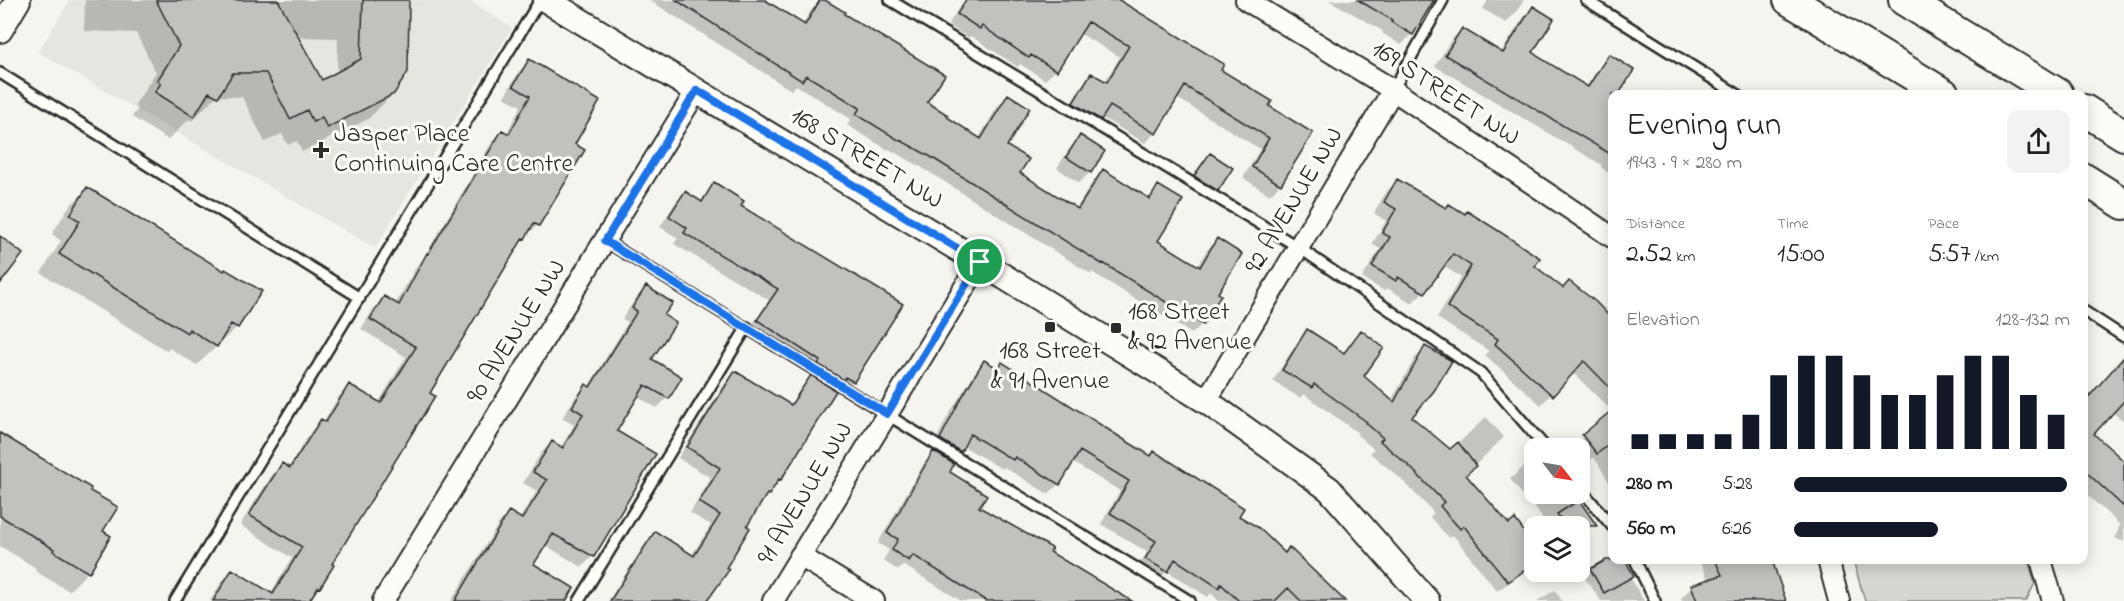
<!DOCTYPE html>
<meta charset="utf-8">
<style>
:root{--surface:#fff;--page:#f2f2f2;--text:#202124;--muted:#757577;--accent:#111827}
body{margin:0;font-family:"Indie Flower",sans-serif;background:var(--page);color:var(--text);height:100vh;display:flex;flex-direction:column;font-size:22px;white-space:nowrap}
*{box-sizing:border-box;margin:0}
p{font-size:20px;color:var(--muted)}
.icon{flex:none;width:33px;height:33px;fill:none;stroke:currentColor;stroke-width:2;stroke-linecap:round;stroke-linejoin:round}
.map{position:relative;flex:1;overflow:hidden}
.side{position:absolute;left:1608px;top:90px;width:480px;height:474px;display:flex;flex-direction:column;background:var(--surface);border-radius:12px;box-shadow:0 3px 15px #0003}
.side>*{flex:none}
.needle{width:39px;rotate:121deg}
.fabs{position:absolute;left:1524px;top:438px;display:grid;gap:12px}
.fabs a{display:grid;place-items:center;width:66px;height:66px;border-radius:12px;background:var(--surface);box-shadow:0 3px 15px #0003;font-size:30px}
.pin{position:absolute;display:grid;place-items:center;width:51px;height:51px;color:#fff;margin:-26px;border:3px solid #fff;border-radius:50%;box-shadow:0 2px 6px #0007}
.round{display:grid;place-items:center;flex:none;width:63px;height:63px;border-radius:12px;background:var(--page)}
.overview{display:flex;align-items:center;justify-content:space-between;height:102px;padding:0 18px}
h1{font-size:33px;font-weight:600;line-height:45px}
.metrics{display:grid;grid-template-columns:repeat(3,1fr);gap:9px;height:102px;padding:6px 18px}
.metrics div{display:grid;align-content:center}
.metrics b{font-size:26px;font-weight:600}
.metrics small{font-size:16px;font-weight:400}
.metrics p{font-size:16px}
.chart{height:168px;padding:12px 18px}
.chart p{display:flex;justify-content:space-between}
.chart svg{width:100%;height:108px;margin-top:6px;stroke:var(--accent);stroke-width:6}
ul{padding:0 18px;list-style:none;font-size:20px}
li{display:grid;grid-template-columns:96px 72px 1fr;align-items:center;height:45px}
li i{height:15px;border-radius:8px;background:var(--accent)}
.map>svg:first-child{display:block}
.built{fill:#e6e5e0}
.green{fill:#d7d6d2;stroke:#81807e;stroke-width:1.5}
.shadow{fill:#0003;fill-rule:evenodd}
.building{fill:#c2c1be;stroke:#2b2b2b;stroke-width:1.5}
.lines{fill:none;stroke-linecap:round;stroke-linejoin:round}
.service-casing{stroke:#2b2b2b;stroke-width:14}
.minor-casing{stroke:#2b2b2b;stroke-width:24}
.tertiary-casing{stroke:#2b2b2b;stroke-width:28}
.primary-casing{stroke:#2b2b2b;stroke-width:34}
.service{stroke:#fdfcf7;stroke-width:9}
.minor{stroke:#fdfcf7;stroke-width:20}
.tertiary{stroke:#fdfcf7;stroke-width:24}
.primary{stroke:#fdfcf7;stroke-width:30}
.route-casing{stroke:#fff;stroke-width:12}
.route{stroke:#1a73e8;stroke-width:8}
.poi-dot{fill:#2b2b2b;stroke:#fdfcf7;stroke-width:2}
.labels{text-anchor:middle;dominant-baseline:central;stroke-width:6;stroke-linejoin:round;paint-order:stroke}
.street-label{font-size:26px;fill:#2b2b2b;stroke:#fdfcf7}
.poi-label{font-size:26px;fill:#2b2b2b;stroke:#fdfcf7;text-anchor:start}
</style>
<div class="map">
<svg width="2124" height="601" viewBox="0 0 2124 601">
<rect width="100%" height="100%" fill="#f5f4ef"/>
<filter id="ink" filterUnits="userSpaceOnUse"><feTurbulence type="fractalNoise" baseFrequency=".0167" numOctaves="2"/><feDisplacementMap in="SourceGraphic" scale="12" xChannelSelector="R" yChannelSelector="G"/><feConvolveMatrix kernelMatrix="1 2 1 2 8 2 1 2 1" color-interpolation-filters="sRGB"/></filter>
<g filter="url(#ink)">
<path class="built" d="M70,0H468L512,28L375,248L38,52Z"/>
<path class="green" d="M1853,560H2028L2035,583L2026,601H1865Z"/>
<path class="shadow" d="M85,0H407L393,94L368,119L302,152L297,141L288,145L282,134L265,142L242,97L216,96L192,121L189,119L168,140L132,117L138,108L134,106L156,72L136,33L84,31ZM297,37L338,38L337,73L321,82Z
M649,0H762L802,25L811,10L822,0L842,15L925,103L944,118L978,139L998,106L1008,96L1005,146L1018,173L1076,209L1093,181L1103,171L1147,199L1158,187L1156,242L1197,267L1206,251L1217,240L1216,294L1202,324L1192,334L1092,272L1091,274L921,167L889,149L888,150L847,125L851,119L796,85L791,90Z
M964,0H1116L1219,70L1267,106L1280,184L1270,195L1243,178L1260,149L1177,98L1155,133L1145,143L1101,117L1089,129L1064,114L1081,86L1092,75L1104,82L1120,57L1079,33L1056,70L1045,80L1020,64L1018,67L971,36L968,38L948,25Z
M1329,0H1424L1430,4L1412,34L1401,45L1382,33L1383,31Z
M1488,0H1524L1516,12L1506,23L1483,9Z
M1534,8L1531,53L1586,87L1599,67L1609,56L1632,71L1617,94H1612V101L1606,112L1612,116V176L1601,167L1602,165L1435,66L1451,40L1462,29L1500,54L1523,18Z
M530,61L573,144L538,225L518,244L428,393L330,564L332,565L308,601H210L222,581L232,571L270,594L292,558L240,525L272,475L283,465L288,468L311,431L321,421L323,422L339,396L349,386L378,403L406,357L361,329L374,308L384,298L395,305L417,265L422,261L492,142L502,132L506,134L521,106L504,97L519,71Z
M1665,91L1672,94H1662Z
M1080,137L1090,172L1079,183L1057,168L1070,148Z
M1210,155L1217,190L1207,200L1185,187L1200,165Z
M1397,181L1533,266L1562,290L1595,304L1612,321V411L1572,372L1541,405L1485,355L1489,351L1437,318L1461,277L1443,266L1423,292L1412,303L1387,288L1384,291L1362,278L1380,249L1372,244L1386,221L1374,213L1386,192Z
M715,184L739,207L853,381L842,392L834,387L831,390L780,479L760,501L705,601H608L645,544L655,533L691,556L711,525L690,513L711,478L678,458L725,383L735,373L789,406L801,388L811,377L809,375L810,372L748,331L769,300L674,244L678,238L660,227L675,203L685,193L700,202Z
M87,189L237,327L197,365L169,348L167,351L41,273L61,241L52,234L68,208Z
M646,288L662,316L650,360L667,398L657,408L636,396L615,431L654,455L593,556L582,567L545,545L532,565L565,601H451L499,523L509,513L519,519L537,491L523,483L541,453L552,443L560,448L574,425L562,418L576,396L586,386L588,387L628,322L622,319L636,298Z
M1307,331L1343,354L1361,332L1362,376L1391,401L1415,358L1426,348L1410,418L1450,451L1486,417L1504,437L1464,476L1508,526L1515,521L1534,548V563L1531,567L1497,591L1453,535L1449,538L1430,517L1434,513L1400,478L1370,453L1374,449L1356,434L1358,433L1304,394L1300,398L1273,381L1297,342Z
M985,362L997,369L1002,364L1237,517L1342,601H1219L1211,593L1208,597L1167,571L1156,582L1136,570L1147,552L1101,524L1120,491L1072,462L1059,484L1048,494L1004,467L1002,469L963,446L949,462L948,473L977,507L1129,601H961L903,565L898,570L883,561L889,550L878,543L924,463L935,452L931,450L949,414L975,372Z
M2124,367V421L2112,412L2092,434L2124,463V542L2115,538L2120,525L2084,492V387L2091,394Z
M1612,412V487L1594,457L1586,464L1580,456V448L1572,447Z
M0,434L88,491L101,532L109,537L88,572L69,591L35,571L36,568L0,546Z
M1534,458V494H1572L1592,522L1580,534V526H1548L1529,499L1527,501L1510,479Z
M1612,558V560H1623L1632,575L1630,577L1644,601H1601L1585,578L1595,568Z
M1699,560H1771L1784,601H1682L1681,598L1692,587L1709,581Z
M1555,590L1562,601H1537Z"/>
<path class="building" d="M156,0H278L322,80L361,59L363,0H409L408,72L394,94L327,128L322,117L313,122L307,110L290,119L266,73H233L218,97L209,92L194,117L155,92L161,83L157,81L179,46Z
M676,0H765L805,25L820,0H825L845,12L844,14L945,75L927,102L948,115L947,117L981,139L1008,94L1030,108L1007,146L1029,159L1020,173L1078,209L1103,169L1150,199L1158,185L1183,200L1158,241L1200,267L1217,238L1242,254L1218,293L1221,295L1203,325L1103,263L1102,264L931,157L900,140V141L856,114L860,108L806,75L802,81Z
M966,0H1119L1224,64L1221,70L1272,101L1269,106L1313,133L1281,185L1252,167L1269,138L1185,86L1156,134L1110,106L1101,120L1073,103L1091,73L1107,82L1129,46L1088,22L1057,71L1031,55L1029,58L982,26L980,29L957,14Z
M1358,0H1434L1413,35L1391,22L1392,20Z
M1533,6L1554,19L1533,52L1537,56L1588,87L1609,54L1634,70L1619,94H1612V155L1445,55L1462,28L1503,53Z
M529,59L600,101L575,144L585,150L539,226L534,223L525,239L523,238L430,393L435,396L332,564L334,565L320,588L318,587L309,601H213L232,569L273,594L302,547L249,515L282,463L290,468L321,419L326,422L349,384L381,403L416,347L370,319L384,296L399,305L427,253L428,254L502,130L509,134L530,96L513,86Z
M1080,135L1105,151L1091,173L1066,157Z
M1210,153L1233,168L1218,191L1194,176Z
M1397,179L1446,208L1449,204L1465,214L1467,211L1494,228L1540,258L1535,266L1563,288L1569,281L1596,302L1612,319V390L1584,361L1553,396L1495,344L1498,339L1447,307L1471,266L1453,254L1425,293L1398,277L1396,281L1372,266L1390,237L1382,233L1396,209L1384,202Z
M714,182L744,201L741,206L903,304L854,382L845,377L844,380L818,364L820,361L757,320L778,289L684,233L687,228L669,216L685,191L702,202Z
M87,187L224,271L225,269L262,291L238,328L231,324L217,347L189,329L187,333L59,254L80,221L70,215Z
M0,236L23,254L0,284Z
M646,286L673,303L664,315L676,323L652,359L682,377L669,399L645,385L617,431L656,454L594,557L553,534L534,564L574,588L566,601H455L509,511L522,519L547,480L533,472L552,441L563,448L583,414L572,407L586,384L590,387L624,333L637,311L632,308Z
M1307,329L1344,353L1361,330L1384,348L1364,376L1394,402L1425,346L1452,361L1434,391L1412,417L1450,449L1458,442L1476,466L1466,475L1509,524L1515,519L1534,545V564L1508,582L1464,526L1460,529L1440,506L1444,502L1410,467L1380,441L1383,438L1366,423L1367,422L1314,384L1312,388L1282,370Z
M2124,357V401L2094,434L2124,461V507L2084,470V402Z
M984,360L999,369L1002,362L1123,439L1151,456L1154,451L1244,508L1239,516L1259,528L1285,553L1289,547L1345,601H1301L1288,588L1275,601H1239L1221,584L1219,588L1175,559L1168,572L1145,559L1156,541L1110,513L1129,481L1080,451L1060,485L1015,457L1013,460L970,434L961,452L940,439L959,402Z
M735,371L791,405L811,375L836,391L781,480L779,479L769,495L767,494L747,526L750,528L726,568L729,570L707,601H610L655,531L694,556L720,515L699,502L720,468L687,447Z
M1612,410V442L1597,454L1582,435Z
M0,433L91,488L90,491L118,507L103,531L111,536L89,573L53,551L54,549L0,516Z
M933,451L954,464L950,472L987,495L979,507L1052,548L1050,552L1132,601H986L913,555L909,561L892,550L898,539L887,533Z
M1579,500L1597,526H1566L1557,514Z
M1606,560H1625L1634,576L1604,593L1590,569Z
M1715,560H1772L1786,601H1697L1691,585L1722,575Z"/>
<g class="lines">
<g class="service-casing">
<path id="service" d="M890,0L1298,247L1481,373L1546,448
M1586,0L1737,94
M0,73L360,298
M1393,90L1443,0
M605,241L1190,601
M2084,311L2124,337
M1580,488L1612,526
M1635,560L1655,601
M175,601L540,0
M579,601L747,327"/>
</g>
<g class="minor-casing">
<path id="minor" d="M1246,0L1393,90L1612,237
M1206,401L1393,90
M800,556L874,601
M1828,560L1839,601
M2041,560L2053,601
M383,601L697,90
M773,601L980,262"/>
</g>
<g class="tertiary-casing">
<path id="tertiary" d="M546,0L980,262L1206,401L1329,489L1427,601
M0,30L18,0"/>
</g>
<g class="primary-casing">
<path id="primary" d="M1789,0L1944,94
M1904,0L2058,94
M2084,110L2124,135
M2084,179L2124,204"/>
</g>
<use href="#service" class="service"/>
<use href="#minor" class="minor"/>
<use href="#tertiary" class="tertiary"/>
<use href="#primary" class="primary"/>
</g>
</g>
<g class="lines" filter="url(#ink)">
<g class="route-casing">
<path id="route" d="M697,90L980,262L887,414L605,241Z"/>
</g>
<use href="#route" class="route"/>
</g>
<g class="poi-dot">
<path d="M318 141h6v6h6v6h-6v6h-6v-6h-6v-6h6z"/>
<rect x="1044" y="321" width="12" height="12" rx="3"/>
<rect x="1110" y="322" width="12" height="12" rx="3"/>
</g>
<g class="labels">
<g class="street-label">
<text transform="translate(1445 94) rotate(33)">169 STREET NW</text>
<text transform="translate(866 159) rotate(31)">168 STREET NW</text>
<text transform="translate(1295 201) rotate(-59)">92 AVENUE NW</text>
<text transform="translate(517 332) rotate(-58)">90 AVENUE NW</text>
<text transform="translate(806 494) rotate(-59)">91 AVENUE NW</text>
</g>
<g class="poi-label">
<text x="334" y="135">Jasper Place<tspan x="334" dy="30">Continuing Care Centre</tspan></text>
<text x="1128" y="313">168 Street<tspan x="1128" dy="30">&amp; 92 Avenue</tspan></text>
<text x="1050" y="352" text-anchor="middle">168 Street<tspan x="1050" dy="30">&amp; 91 Avenue</tspan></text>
</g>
</g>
</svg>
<div class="fabs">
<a><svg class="needle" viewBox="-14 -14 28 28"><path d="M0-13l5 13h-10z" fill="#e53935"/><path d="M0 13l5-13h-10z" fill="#757577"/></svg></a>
<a><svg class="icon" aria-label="layers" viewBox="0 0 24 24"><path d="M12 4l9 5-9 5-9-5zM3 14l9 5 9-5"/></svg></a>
</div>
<div class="pin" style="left:980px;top:262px;background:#1e9e55"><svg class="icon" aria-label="arrive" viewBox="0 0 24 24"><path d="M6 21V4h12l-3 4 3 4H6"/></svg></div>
<section class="side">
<div class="overview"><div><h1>Evening run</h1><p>19:43 · 9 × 280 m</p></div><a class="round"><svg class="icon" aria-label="share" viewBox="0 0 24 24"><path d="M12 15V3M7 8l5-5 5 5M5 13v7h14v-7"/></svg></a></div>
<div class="metrics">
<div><p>Distance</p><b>2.52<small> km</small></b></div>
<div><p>Time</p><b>15:00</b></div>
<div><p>Pace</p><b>5:57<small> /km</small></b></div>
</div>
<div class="chart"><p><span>Elevation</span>128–132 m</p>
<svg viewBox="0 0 160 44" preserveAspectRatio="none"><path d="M5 44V38M15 44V38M25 44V38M35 44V38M45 44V30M55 44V14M65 44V6M75 44V6M85 44V14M95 44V22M105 44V22M115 44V14M125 44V6M135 44V6M145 44V22M155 44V30"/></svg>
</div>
<ul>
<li><b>280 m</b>5:28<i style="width:99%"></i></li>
<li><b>560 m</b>6:26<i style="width:52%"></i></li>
</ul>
</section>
</div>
